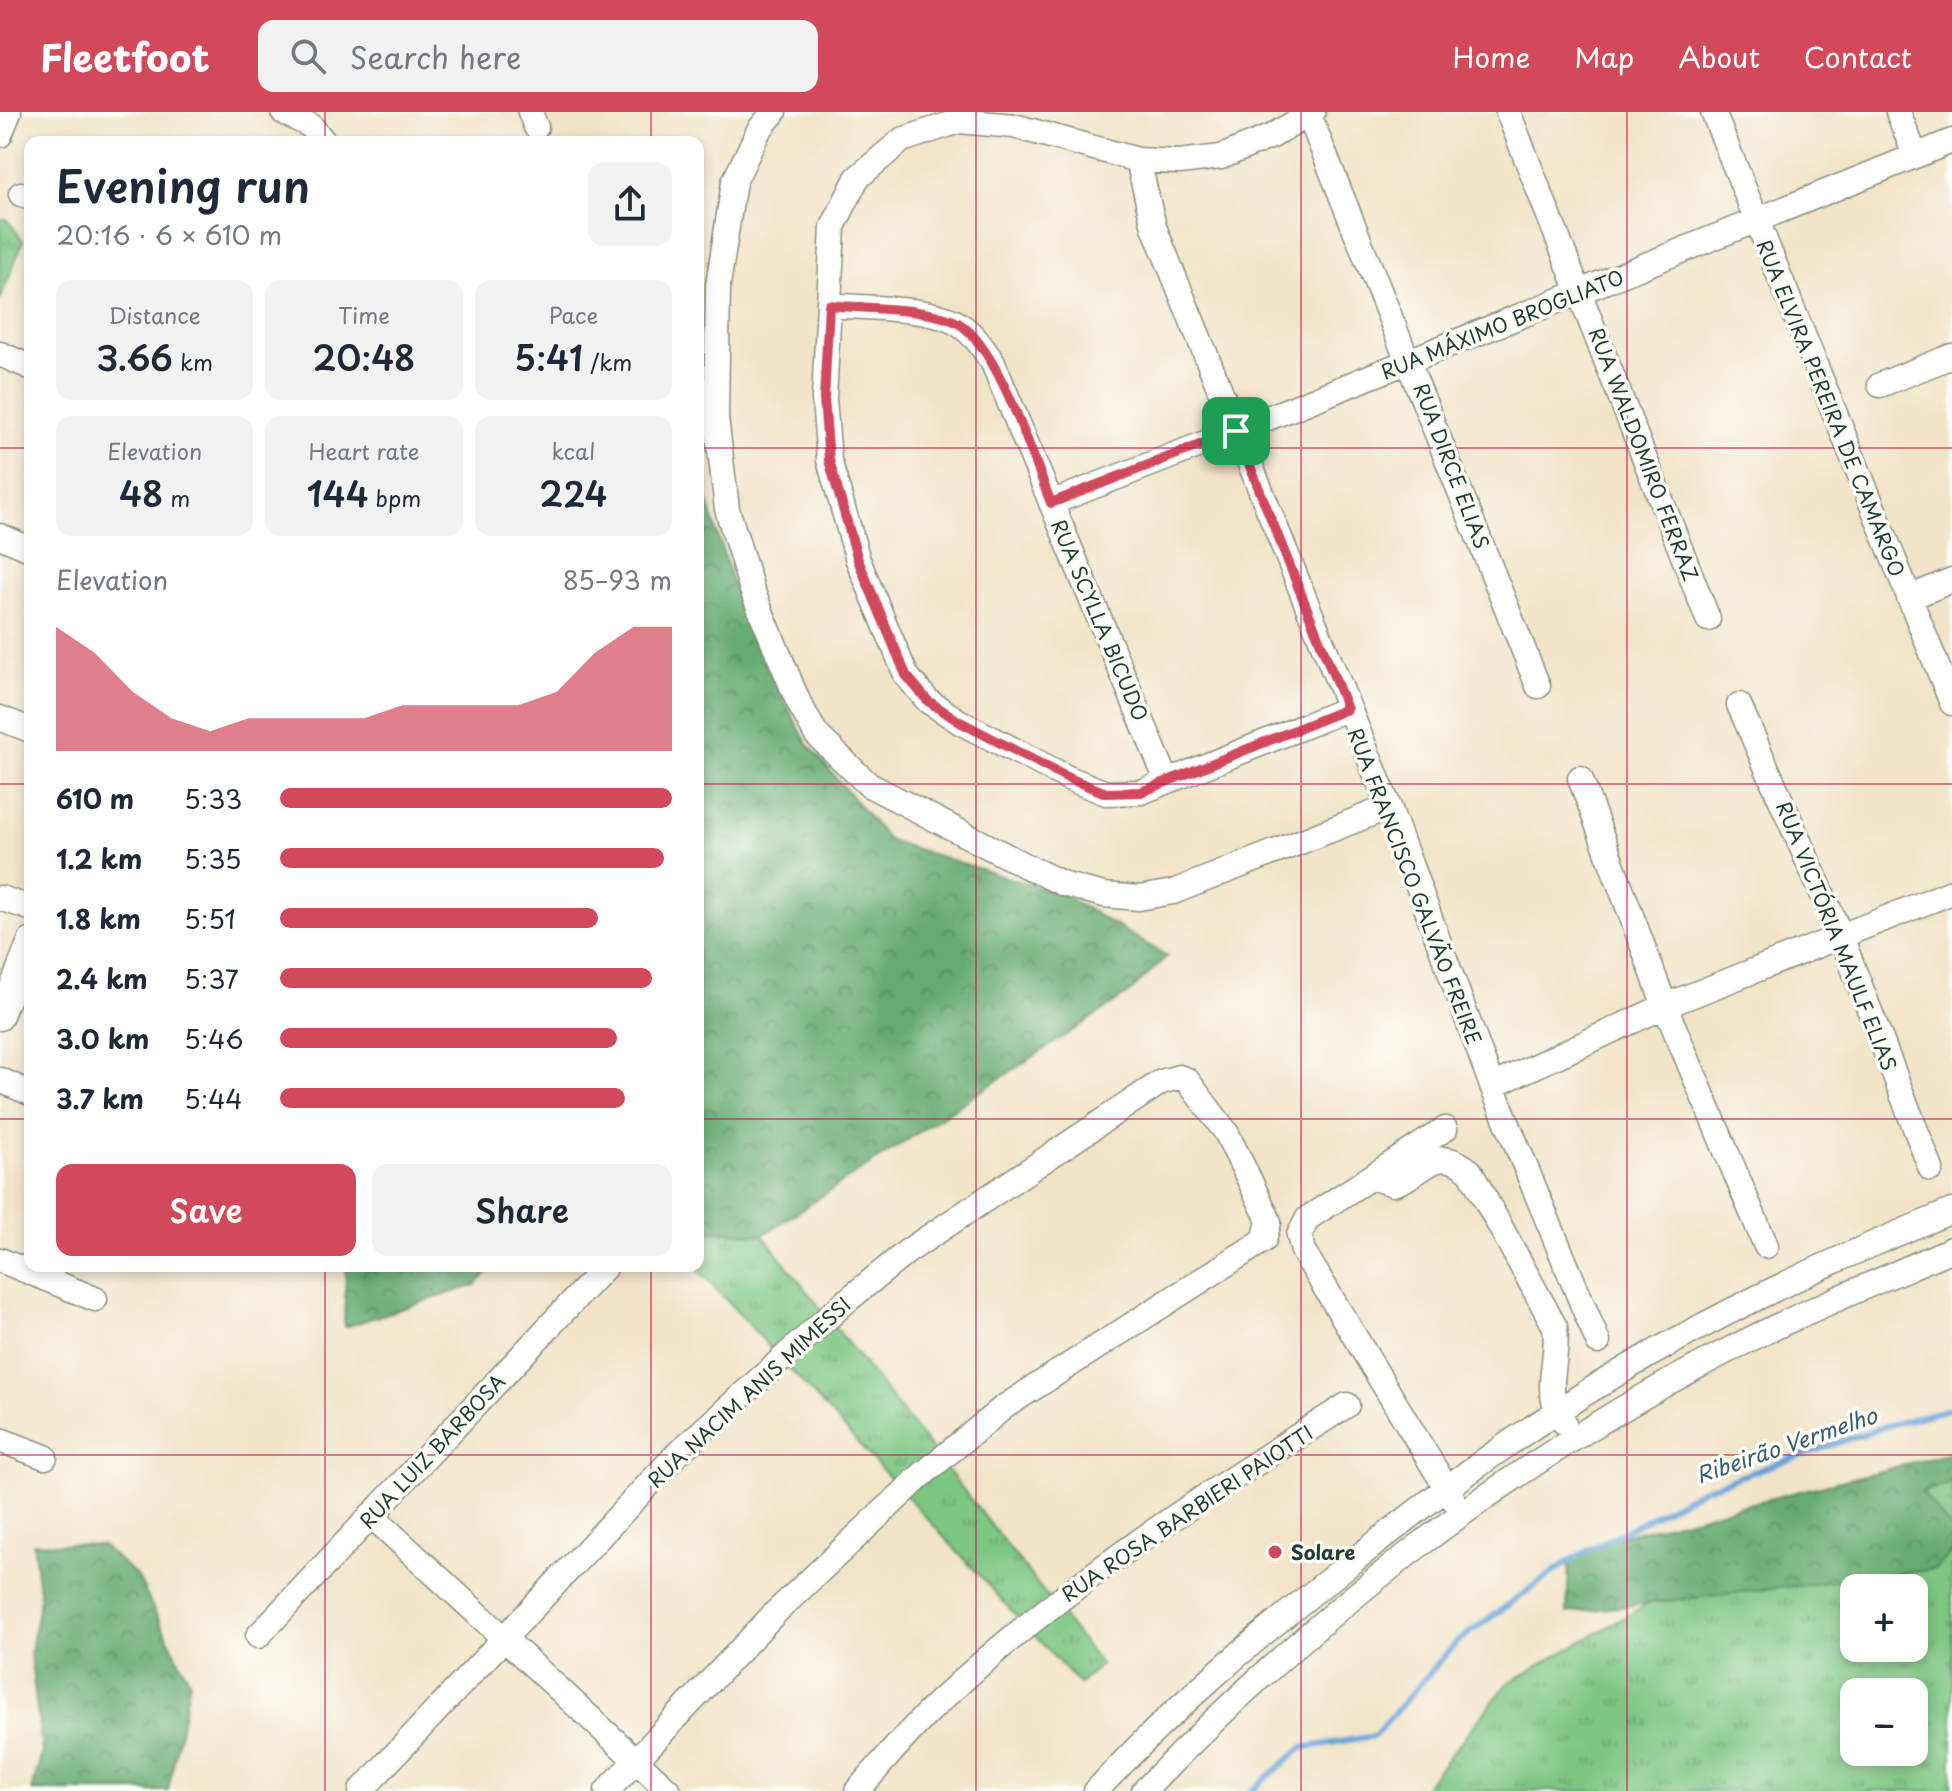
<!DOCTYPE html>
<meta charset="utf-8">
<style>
:root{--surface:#fff;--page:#f2f2f3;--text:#1f2937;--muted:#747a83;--accent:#d1495b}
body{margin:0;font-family:"Playpen Sans",sans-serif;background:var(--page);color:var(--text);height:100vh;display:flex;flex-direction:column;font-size:30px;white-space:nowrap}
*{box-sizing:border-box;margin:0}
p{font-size:26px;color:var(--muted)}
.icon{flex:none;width:44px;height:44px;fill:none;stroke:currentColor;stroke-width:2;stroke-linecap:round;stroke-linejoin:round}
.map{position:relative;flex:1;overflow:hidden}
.panel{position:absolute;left:24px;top:24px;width:680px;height:1136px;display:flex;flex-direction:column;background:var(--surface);border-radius:16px;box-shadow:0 4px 12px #0003}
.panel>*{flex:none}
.tools{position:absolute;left:1840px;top:1462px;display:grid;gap:16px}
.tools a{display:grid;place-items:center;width:88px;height:88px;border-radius:16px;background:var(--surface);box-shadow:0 4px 12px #0003;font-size:40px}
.pin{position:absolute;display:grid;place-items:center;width:68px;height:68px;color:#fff;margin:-34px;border-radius:16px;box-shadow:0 4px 12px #0006}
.round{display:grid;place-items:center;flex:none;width:84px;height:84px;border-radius:16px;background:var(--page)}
.summary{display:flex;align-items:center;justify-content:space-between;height:136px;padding:0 32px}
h1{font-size:44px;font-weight:600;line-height:60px}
.metrics{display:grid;grid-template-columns:repeat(3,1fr);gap:12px;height:136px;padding:8px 32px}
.metrics div{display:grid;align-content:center;border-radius:16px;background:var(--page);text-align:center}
.metrics b{font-size:34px;font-weight:600}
.metrics small{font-size:22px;font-weight:400}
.metrics p{font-size:22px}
.chart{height:224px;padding:16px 32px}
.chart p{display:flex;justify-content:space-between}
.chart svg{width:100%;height:144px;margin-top:8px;fill:var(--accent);opacity:.7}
.action{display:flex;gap:16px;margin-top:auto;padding:16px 32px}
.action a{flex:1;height:92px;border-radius:16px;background:var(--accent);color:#fff;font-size:32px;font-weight:600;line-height:92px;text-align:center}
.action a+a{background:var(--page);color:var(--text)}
ul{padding:0 32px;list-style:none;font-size:26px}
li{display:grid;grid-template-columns:128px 96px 1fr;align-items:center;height:60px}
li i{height:20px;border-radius:10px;background:var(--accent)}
header{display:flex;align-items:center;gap:48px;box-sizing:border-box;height:112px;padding:0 40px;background:var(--accent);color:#fff}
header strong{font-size:38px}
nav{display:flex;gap:44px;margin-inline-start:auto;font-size:28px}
.search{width:560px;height:72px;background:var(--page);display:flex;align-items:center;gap:20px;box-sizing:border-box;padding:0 28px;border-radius:16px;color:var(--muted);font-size:30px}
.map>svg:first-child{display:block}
.grass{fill:url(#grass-tufts);stroke:#4e825c;stroke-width:2;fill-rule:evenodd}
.forest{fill:url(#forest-crowns);stroke:#427452;stroke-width:2}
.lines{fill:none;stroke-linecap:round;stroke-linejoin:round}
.stream{stroke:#68a3d8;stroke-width:6}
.minor-casing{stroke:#88907e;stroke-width:27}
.minor{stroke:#fff;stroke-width:24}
.route-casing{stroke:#fff;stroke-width:16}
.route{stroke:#d1495b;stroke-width:10}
.grid{fill:none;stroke:#c2185b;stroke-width:2;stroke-opacity:0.55}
.poi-dot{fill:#d1495b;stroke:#fdfcf7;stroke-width:3}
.labels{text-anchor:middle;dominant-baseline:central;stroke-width:7;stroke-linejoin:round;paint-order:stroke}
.street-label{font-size:20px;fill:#1f3d34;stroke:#fdfcf7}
.poi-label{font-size:20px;font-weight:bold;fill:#1f3d34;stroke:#fdfcf7;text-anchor:start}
.water-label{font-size:22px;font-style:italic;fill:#39616d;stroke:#fdfcf7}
</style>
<header>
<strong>Fleetfoot</strong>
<div class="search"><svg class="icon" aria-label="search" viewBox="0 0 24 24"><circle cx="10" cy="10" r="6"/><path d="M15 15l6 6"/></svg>Search here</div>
<nav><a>Home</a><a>Map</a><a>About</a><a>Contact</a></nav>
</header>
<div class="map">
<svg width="1952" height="1679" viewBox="0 0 1952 1679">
<defs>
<pattern id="grass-tufts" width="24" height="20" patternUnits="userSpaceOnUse" patternTransform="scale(2)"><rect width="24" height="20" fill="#7dc683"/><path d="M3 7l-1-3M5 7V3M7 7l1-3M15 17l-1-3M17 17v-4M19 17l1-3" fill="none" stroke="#66a26c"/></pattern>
<pattern id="forest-crowns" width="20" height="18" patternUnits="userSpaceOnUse" patternTransform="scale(2)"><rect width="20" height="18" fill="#66ab71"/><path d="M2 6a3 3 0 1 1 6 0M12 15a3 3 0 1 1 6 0" fill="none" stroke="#538c5e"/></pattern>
</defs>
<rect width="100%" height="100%" fill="#fdfcf7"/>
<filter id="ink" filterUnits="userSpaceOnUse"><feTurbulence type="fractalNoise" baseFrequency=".0125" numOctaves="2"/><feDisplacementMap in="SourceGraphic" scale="16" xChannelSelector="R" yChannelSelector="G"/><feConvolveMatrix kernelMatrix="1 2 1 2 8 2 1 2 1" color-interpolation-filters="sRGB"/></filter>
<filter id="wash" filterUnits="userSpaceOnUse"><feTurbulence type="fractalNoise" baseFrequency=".006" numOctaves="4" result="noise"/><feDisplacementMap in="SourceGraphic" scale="32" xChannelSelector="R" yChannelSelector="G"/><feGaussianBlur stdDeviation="1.8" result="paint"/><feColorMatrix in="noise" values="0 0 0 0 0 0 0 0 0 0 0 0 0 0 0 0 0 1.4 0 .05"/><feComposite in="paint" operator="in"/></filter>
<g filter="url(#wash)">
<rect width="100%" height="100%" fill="#f2e4c8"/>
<path class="grass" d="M0,107H7L23,129L0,188Z
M698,1117L763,1123L1101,1553L1079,1572L695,1154H698Z
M1952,1371V1418L1921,1380Z
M1952,1440V1679H1421L1507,1572L1653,1489L1935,1457ZM1854,1476H1914V1536H1854ZM1854,1580H1914V1640H1854Z"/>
<path class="forest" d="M698,124L699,250L707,387L746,516L807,631L888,728L1063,783L1167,844L1128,882L763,1123L698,1117Z
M346,1154H494L476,1173L344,1215Z
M1952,1341V1371L1922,1380L1952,1418V1440L1935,1457L1567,1501L1569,1449L1609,1427Z
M33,1431L101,1433L137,1464L190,1570L168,1679H32L42,1640L30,1541L40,1486Z"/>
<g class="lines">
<path class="stream" d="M1251,1679L1302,1636L1374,1624L1457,1530L1569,1449L1701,1378L1886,1314L1952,1296"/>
</g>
</g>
<g filter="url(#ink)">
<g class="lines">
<g class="minor-casing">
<path id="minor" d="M283,0L311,14L324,30
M530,0L536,15
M774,0L759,18L734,70L718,173L716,305L727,397L752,478L798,589L816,622L869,673L1026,754L1066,773L1104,783L1139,786L1173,780L1389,695
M1313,0L1272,24L1221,45L1179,50L1138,48L1014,14L959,9L902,28L857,66L833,115L824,287L829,348L858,448L906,563L928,589L960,610L1068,666L1106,681L1141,680L1347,597
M1508,0L1708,507
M1713,0L1952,591
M1898,0L1915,43
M1309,3L1538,574
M0,23L9,0
M1138,48L1154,115L1389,695L1492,974L1598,1230
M21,82L30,85
M829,193C862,196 933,195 960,213C975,223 983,236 993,251L1167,669
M0,242L30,255
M1880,273L1952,244
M1051,391L1236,319L1952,29
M0,424L30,437
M1909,486L1952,468
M1739,593L1840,822L1931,1057
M0,606L30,618
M1580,666L1665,894L1766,1134
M0,786L30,796
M0,906L30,829
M0,968L30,981
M1492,974L1665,894L1952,780
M1445,1017L1308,1106L1299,1123L1303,1139L1453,1387
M1374,1066L1393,1072C1427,1062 1433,1030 1470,1059L1555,1215C1560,1253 1540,1274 1564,1310
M0,1148L95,1187
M0,1328L45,1345
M371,1403L669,1679
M258,1524L606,1154
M361,1679L677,1342L844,1191L908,1139L1161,970L1179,965L1187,968L1226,1020L1266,1102L1269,1110L1264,1128L1004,1295L923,1362L775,1501L607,1679
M857,1679C884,1649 910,1617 939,1590C1062,1474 1205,1383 1347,1293
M1096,1679C1173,1595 1259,1523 1348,1453C1415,1400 1481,1348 1553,1302C1676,1221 1815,1154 1952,1099
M1144,1679C1311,1504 1506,1354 1721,1242C1796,1203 1874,1171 1952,1137"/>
</g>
<use href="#minor" class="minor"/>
</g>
</g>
<g class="lines" filter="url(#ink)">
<g class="route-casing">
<path id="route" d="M829,193C863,197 928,195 958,211C998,234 1033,346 1051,391L1236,319L1347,597L1141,680L1106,681L1068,666L960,610L928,589L906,563L858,448L829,348L824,287Z"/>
</g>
<use href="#route" class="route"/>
</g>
<path class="grid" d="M325,0V30M651,0V30M976,0V1679M1301,0V1679M1627,0V1679M0,336H30M698,336H1952M0,672H30M698,672H1952M0,1007H30M698,1007H1952M325,1154V1679M651,1154V1679M0,1343H1952"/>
<circle class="poi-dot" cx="1275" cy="1440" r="8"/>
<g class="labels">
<g class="street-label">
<text transform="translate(1502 212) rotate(-22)">RUA MÁXIMO BROGLIATO</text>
<text transform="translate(1831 296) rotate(68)">RUA ELVIRA PEREIRA DE CAMARGO</text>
<text transform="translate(1644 342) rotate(69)">RUA WALDOMIRO FERRAZ</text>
<text transform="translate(1452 354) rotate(69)">RUA DIRCE ELIAS</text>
<text transform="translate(1100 508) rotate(67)">RUA SCYLLA BICUDO</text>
<text transform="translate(1415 774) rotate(69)">RUA FRANCISCO GALVÃO FREIRE</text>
<text transform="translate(1837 824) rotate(68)">RUA VICTÓRIA MAULF ELIAS</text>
<text transform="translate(749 1280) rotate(-43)">RUA NACIM ANIS MIMESSI</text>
<text transform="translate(432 1339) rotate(-47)">RUA LUIZ BARBOSA</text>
<text transform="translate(1187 1401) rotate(-34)">RUA ROSA BARBIERI PAIOTTI</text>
</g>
<g class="poi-label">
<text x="1291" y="1440">Solare</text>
</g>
<g class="water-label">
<text transform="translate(1786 1332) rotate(-19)">Ribeirão Vermelho</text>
</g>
</g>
</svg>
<div class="tools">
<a>+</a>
<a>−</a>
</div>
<div class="pin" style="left:1236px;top:319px;background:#1e9e55"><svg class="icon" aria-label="arrive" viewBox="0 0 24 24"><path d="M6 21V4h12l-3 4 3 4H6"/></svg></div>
<section class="panel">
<div class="summary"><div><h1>Evening run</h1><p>20:16 · 6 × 610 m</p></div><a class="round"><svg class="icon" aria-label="share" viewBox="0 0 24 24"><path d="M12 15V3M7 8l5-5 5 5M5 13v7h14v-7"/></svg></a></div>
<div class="metrics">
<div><p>Distance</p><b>3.66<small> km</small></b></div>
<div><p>Time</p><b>20:48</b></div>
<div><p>Pace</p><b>5:41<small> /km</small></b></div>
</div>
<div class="metrics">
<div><p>Elevation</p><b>48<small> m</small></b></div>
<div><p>Heart rate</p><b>144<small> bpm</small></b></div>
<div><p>kcal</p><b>224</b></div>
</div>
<div class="chart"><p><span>Elevation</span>85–93 m</p>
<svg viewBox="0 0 160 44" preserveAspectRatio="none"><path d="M0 44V6L10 14L20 26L30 34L40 38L50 34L60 34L70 34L80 34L90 30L100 30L110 30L120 30L130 26L140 14L150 6L160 6V44z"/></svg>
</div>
<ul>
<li><b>610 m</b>5:33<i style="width:100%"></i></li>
<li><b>1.2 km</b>5:35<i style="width:98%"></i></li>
<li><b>1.8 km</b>5:51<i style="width:81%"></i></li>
<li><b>2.4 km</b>5:37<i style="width:95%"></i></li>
<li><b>3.0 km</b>5:46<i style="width:86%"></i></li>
<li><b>3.7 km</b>5:44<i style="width:88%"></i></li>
</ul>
<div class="action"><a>Save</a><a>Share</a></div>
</section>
</div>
